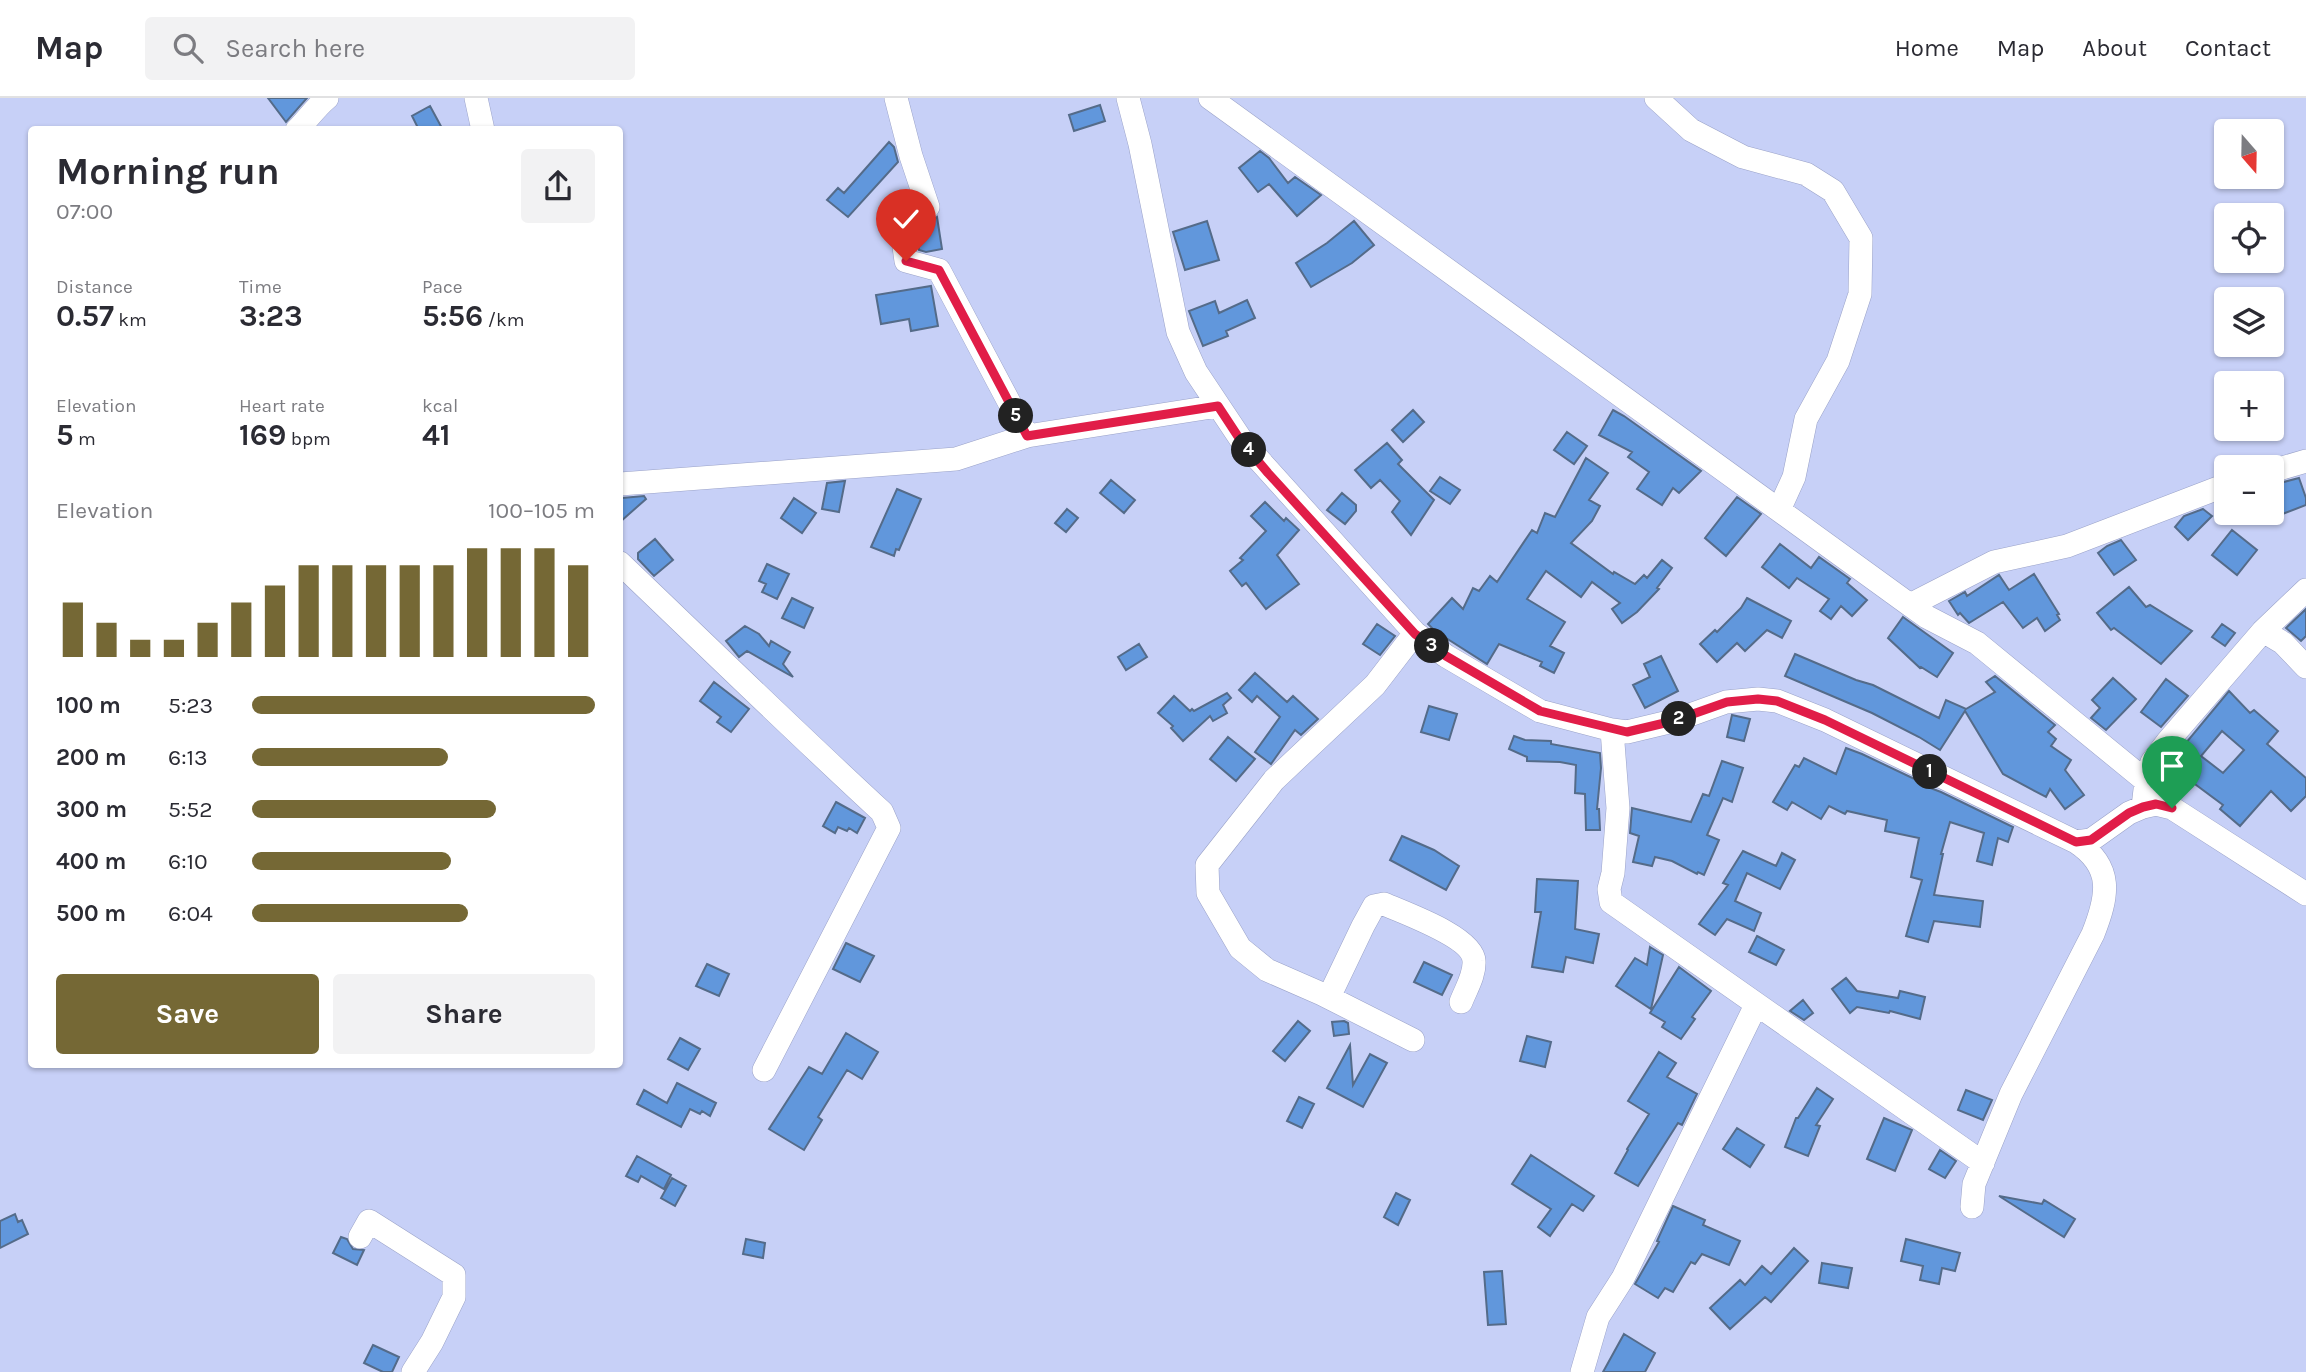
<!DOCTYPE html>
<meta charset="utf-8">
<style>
:root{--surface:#fff;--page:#f2f2f3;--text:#2b2b33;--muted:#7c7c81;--line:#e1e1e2;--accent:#756835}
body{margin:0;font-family:Karla,sans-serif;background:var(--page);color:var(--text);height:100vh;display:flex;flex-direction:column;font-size:26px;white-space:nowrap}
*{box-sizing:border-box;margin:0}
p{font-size:23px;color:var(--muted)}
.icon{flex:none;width:38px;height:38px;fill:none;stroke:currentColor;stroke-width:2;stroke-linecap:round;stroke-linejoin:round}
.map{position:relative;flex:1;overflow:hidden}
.side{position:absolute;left:28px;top:28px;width:595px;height:942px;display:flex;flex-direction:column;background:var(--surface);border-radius:7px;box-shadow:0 2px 5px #0004}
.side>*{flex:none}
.needle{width:46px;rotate:160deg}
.fabs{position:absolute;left:2214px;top:21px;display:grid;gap:14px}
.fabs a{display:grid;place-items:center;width:70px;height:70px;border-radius:7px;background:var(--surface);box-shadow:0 2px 5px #0004;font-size:35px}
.pin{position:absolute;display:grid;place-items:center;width:60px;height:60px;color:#fff;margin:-72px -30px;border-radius:50% 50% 50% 0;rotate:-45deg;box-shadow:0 0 7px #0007}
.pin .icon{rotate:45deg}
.km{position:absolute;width:35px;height:35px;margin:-18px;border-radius:50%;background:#222;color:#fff;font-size:19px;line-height:35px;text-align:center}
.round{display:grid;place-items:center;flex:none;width:74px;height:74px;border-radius:7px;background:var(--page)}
.summary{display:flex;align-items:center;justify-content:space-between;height:119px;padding:0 28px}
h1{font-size:38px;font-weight:700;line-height:52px}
.stats{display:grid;grid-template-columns:repeat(3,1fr);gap:10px;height:119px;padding:7px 28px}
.stats div{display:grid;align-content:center}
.stats b{font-size:30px;font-weight:700}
.stats small{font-size:19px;font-weight:400}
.stats p{font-size:19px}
.chart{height:196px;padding:14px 28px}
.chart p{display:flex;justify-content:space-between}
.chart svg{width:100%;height:126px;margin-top:7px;stroke:var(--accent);stroke-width:6}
.button{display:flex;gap:14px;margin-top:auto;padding:14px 28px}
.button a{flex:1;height:80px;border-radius:7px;background:var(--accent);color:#fff;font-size:28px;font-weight:700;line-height:80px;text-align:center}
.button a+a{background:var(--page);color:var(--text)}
ul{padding:0 28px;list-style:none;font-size:23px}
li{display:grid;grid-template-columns:112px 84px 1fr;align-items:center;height:52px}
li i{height:18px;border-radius:9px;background:var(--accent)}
header{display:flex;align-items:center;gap:42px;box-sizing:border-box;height:98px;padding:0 35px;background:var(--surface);border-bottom:2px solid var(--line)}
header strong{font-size:33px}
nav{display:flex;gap:38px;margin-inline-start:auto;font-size:24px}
.search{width:490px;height:63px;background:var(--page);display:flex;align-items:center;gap:18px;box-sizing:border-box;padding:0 24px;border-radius:7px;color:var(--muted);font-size:26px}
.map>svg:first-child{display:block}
.building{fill:#6197dc;stroke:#546b89;stroke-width:2;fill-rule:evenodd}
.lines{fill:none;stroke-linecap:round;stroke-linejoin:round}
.minor-casing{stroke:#9aa2c8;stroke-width:24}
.minor{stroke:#fff;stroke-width:23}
.route-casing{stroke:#fff;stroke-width:14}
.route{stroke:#e11d48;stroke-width:9}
</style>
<header>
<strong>Map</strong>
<div class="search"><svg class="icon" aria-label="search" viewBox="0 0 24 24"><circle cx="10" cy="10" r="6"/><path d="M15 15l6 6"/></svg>Search here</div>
<nav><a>Home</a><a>Map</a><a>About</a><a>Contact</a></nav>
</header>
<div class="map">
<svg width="2306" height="1274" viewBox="0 0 2306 1274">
<rect width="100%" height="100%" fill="#c7d0f7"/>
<path class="building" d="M268,0H307L286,24Z
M1100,7L1105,23L1074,33L1069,17Z
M430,8L443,32H419L412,18Z
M889,44L894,49L898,64L848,119L827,102L838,90L844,95Z
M1260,53L1269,60L1288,85L1295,79L1321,97L1297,118L1269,86L1258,94L1239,70Z
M937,119L942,151L926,154L919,152L916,134Z
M1207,123L1219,162L1185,172L1173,134Z
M1354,123L1374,147L1352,165L1311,189L1296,165L1327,145Z
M931,188L938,228L911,233L909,221L881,226L876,197Z
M1247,202L1255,220L1226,233L1228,238L1203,248L1189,213L1215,203L1219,215Z
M1413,312L1424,324L1403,344L1392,332Z
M1613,312L1624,318L1701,373L1679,395L1673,390L1662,407L1637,391L1649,374L1628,359L1632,354L1599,337Z
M1567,334L1587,348L1574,366L1554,352Z
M1387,345L1402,362L1398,366L1434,402L1411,437L1392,414L1400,403L1380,382L1371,390L1355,372Z
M1586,360L1608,375L1589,402L1600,408L1592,423L1571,445L1613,476L1614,474L1635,486L1644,477L1647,480L1662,462L1672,470L1657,490L1659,491L1637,514L1622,525L1612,511L1620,505L1592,484L1581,499L1546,473L1527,501L1565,524L1550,548L1564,555L1554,575L1540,568L1542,564L1499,546L1487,566L1435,533L1428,526L1452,500L1463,511L1473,490L1479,493L1490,478L1497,484L1532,432L1537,435L1545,415L1555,419Z
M1440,379L1460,392L1450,406L1430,393Z
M2299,380L2306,400V407L2272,420V387Z
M1111,382L1135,402L1124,415L1100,395Z
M845,383L839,414L822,411L827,385Z
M897,391L921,401L899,452L896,451L894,458L871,449Z
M1342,395L1356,407V413L1345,426L1327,412Z
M644,398L646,401L620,424V402L622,400Z
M1737,399L1761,416L1726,458L1705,440Z
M794,400L816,415L802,435L781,420Z
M1265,404L1284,423L1286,420L1299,432L1277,457L1299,486L1266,511L1246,485L1242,488L1230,473L1243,462L1240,460L1266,433L1251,418Z
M1067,411L1078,420L1066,434L1055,425Z
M2203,411L2212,418L2188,442L2175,429L2184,418Z
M2232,432L2257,452L2237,477L2212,457Z
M655,441L673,462L654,478L638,461V455Z
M2121,442L2136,462L2114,477L2098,455L2107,448Z
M1780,446L1811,470L1819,459L1850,481L1847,485L1867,502L1852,518L1841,508L1831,521L1820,513L1829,501L1797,480L1789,490L1762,469Z
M767,466L789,476L777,501L762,494L766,486L759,483Z
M2034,476L2059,516L2057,517L2060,522L2045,533L2037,520L2023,530L2003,504L1969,525L1960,515L1958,517L1949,503L1965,494L1967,498L1999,477L2009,492Z
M2129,489L2146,509L2150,507L2192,533L2161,566L2114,530L2111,532L2097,515Z
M792,500L813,510L804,530L782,520Z
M1747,500L1791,523L1782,540L1767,532L1745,553L1737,545L1717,564L1700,546L1715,532L1717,534L1741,510Z
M2306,511V538L2301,543L2286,530Z
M1903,519L1953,555L1937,579L1921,569L1920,570L1888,540Z
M1377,526L1395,538L1380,557L1363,546Z
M2222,526L2235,535L2225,548L2212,539Z
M745,528L759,536L769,548L771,543L790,554L783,566L793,579L747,553L739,559L726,543Z
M1139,546L1147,559L1126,572L1118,559Z
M1795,556L1856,582L1873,587L1939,620L1946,602L1966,611L1995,594L1986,584L1995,578L2055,627L2048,634L2056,641L2051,648L2071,662L2065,672L2084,697L2065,711L2050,691L2046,699L2003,676L1965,613L1940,652L1919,639L1872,615L1785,578Z
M1661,558L1678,593L1645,610L1633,587L1650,579L1644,566Z
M1255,575L1287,604L1293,598L1318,621L1301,637L1295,632L1271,666L1255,654L1280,619L1257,598L1252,604L1239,592Z
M2113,580L2136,601L2106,632L2091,620L2100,610L2092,602Z
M2166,581L2188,598L2161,629L2141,614Z
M714,584L749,611L731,634L717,624L721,619L700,603Z
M2229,593L2250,615L2254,612L2278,633L2267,646L2306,680V698L2291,713L2271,693L2240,728L2220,711L2223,707L2184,678L2182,681L2166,669ZM2222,633L2244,652L2223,675L2201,658Z
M1227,595L1231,600L1223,607L1227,615L1213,623L1210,618L1183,643L1171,630L1173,628L1158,615L1174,598L1190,613L1192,611L1194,613Z
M1429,608L1457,616L1449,642L1421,634Z
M1732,617L1750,621L1744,643L1727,639Z
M1514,638L1525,642L1551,643V646L1600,655L1601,670L1597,711H1599L1600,732H1586L1585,696L1575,695L1576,667L1560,664L1527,663V659L1509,651Z
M1228,639L1255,661L1236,683L1210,661Z
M1846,650L1862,656L1925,686V688L1941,694L2013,729L2008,744L1998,740L1992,767L1977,763L1984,735L1950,724L1941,756H1943L1934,797L1983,803L1980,829L1934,823L1928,844L1906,838L1922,782L1911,779L1919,740L1885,733L1887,722L1847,713L1845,716L1829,708L1821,721L1792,704L1787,712L1773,704L1795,667L1799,669L1804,660L1836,676Z
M1722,663L1743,670L1732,704L1723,700L1707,737L1719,742L1704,777L1698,774L1697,776L1672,763L1655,759L1652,768L1633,764L1639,738L1630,735L1632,710L1691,724L1703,696L1709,698Z
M836,704L865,720L857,735L849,730L847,733L838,729L835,735L823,728Z
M1402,738L1434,752L1459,768L1446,792L1390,762Z
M1743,753L1776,768L1782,755L1795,762L1780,791L1747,775L1735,803L1761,815L1754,833L1727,821L1715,837L1699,826L1728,787L1723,785Z
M1537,781L1578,783L1575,831L1599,836L1593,865L1566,859L1563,874L1532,869L1541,814H1535Z
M1757,838L1784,852L1776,867L1749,854Z
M846,845L874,858L860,884L833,871Z
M1650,849L1663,857L1651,911L1616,888L1635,860L1647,867Z
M1424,864L1452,877L1442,897L1414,884Z
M707,866L729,876L719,898L696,888Z
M1679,869L1711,893L1692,919L1695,921L1681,941L1662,929L1665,924L1650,915Z
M1846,880L1857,893L1898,900L1900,893L1925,899L1920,921L1890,913L1889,915L1857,909L1850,915L1832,891Z
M1803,902L1813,915L1804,922L1790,913Z
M1298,923L1310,933L1285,963L1273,953Z
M1344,923L1348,925L1349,936L1334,938L1332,924Z
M846,935L878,954L862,981L847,972L818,1019L822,1022L804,1052L769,1031L809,969L822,976Z
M1527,938L1551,944L1545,969L1520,963Z
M680,940L700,951L688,972L668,961Z
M1350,947L1353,987L1370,956L1387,965L1363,1009L1327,990Z
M1659,954L1676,965L1667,979L1697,996L1682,1027L1678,1025L1638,1088L1615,1075L1628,1052L1627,1051L1649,1016L1628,1003Z
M677,985L716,1005L710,1018L702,1013L700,1016L690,1011L681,1029L637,1006L644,992L667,1005Z
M1817,990L1833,1001L1816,1027L1820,1028L1808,1058L1785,1049L1796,1020H1798Z
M1966,992L1992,1002L1983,1022L1958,1012Z
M1299,999L1314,1006L1302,1030L1287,1023Z
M1884,1020L1912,1032L1895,1073L1867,1061Z
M1737,1030L1764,1047L1750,1069L1723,1051Z
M1940,1052L1956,1063L1945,1080L1929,1071Z
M1531,1057L1594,1098L1583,1113L1572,1106L1550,1138L1538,1129L1551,1111L1512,1086Z
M637,1058L671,1077L664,1091L641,1078L638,1084L626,1078Z
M672,1080L686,1088L675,1108L661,1100Z
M1396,1095L1410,1102L1398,1127L1384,1119Z
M1999,1098L2042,1106L2044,1102L2075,1121L2064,1139Z
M1673,1108L1705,1122L1703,1127L1740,1143L1729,1167L1702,1156L1695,1166L1691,1164L1673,1194L1665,1190L1658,1200L1635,1186L1659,1144L1657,1143Z
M15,1116L18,1124L22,1122L28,1136L0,1150V1123Z
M341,1139L347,1141L353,1151L364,1152L357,1167L333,1155Z
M746,1141L765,1145L763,1160L743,1156Z
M1906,1141L1960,1155L1955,1173L1942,1170L1939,1186L1920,1182L1923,1168L1901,1163Z
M1794,1150L1808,1163L1771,1204L1765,1199L1730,1231L1710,1210L1740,1182L1745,1187L1762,1168L1771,1176Z
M1822,1165L1852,1170L1848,1190L1819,1185Z
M1502,1173L1506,1226L1488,1227L1484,1174Z
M1624,1236L1655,1255L1645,1274H1603Z
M373,1247L399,1259L392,1274H383L364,1265Z"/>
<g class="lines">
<g class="minor-casing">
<path id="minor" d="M476,0L483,32
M896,0L911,58L928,109L901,127L906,163L939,172L1027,338
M1128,0L1140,46L1178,234L1196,274L1242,343L1415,535L1446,558L1540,613L1612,632L1627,634L1673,623L1726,604L1758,601L1777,603L1825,622L2076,744C2114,769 2108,798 2093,836L2011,996L1974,1086L1972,1109
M1210,0L1910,507L1927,519L1977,545L2146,683
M1656,0L1691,32L1743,59L1806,76L1833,93L1861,140L1860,196L1838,263L1806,321L1794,379L1779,412
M297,32C308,21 316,9 327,0
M2272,373L2306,363
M620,386L956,361L1027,338L1218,308
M620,465C707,548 793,632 882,714L889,730L764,972
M1910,507L1994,464L2067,448L2226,387
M2263,533L2283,545L2306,569
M1612,632L1618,710L1613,775L1609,791L1611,804L1983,1065
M2143,709L2146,683L2152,664L2168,643L2263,533L2306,492
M2076,744L2091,742L2129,715L2143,709L2156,706L2172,710L2306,796
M1329,899L1363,828L1374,808L1384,806C1404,815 1473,839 1474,863C1475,877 1466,891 1461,904
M1413,942L1322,896L1267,872L1240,850L1208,795L1207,767L1274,682L1375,587L1415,535
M360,1139L369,1123L454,1177V1199L432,1244L413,1274
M1582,1274L1598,1219L1623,1180L1756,907"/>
</g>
<use href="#minor" class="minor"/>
</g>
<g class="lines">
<g class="route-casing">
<path id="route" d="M906,163L939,172L1027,338L1218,308L1241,343L1268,375L1415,536L1446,558L1540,613L1627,634L1673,623L1727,604L1758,601L1777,603L1825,622L2076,744L2091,742L2129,715L2143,709L2156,706L2172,710"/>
</g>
<use href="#route" class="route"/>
</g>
</svg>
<div class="fabs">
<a><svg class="needle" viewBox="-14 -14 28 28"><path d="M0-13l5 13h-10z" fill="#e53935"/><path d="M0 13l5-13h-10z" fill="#7c7c81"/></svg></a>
<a><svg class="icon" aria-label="locate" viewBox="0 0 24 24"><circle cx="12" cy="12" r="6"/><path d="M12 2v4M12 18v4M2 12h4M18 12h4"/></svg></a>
<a><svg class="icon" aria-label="layers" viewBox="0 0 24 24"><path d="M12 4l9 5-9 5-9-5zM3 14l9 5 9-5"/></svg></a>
<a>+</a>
<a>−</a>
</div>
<div class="pin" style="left:2172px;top:710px;background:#1e9e55"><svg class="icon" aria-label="arrive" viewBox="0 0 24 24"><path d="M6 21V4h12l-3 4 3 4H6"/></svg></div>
<div class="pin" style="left:906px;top:163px;background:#d93025"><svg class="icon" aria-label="check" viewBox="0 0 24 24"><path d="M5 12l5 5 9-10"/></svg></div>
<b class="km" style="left:1930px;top:674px">1</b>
<b class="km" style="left:1679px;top:621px">2</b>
<b class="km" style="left:1432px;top:548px">3</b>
<b class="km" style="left:1249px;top:352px">4</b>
<b class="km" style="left:1016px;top:318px">5</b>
<section class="side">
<div class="summary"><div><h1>Morning run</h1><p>07:00</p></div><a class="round"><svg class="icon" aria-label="share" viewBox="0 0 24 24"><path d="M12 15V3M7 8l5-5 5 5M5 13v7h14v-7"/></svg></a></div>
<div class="stats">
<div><p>Distance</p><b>0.57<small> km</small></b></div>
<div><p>Time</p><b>3:23</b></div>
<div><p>Pace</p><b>5:56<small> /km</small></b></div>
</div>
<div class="stats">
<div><p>Elevation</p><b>5<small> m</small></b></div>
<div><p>Heart rate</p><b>169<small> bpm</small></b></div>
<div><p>kcal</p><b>41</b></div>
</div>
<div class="chart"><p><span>Elevation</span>100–105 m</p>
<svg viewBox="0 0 160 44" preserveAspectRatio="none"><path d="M5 44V25M15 44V32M25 44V38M35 44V38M45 44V32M55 44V25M65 44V19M75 44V12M85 44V12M95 44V12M105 44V12M115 44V12M125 44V6M135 44V6M145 44V6M155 44V12"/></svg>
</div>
<ul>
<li><b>100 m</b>5:23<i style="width:100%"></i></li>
<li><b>200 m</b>6:13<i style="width:57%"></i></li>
<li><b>300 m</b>5:52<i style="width:71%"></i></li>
<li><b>400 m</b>6:10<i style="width:58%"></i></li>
<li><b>500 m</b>6:04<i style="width:63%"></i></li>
</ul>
<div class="button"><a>Save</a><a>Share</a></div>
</section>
</div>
